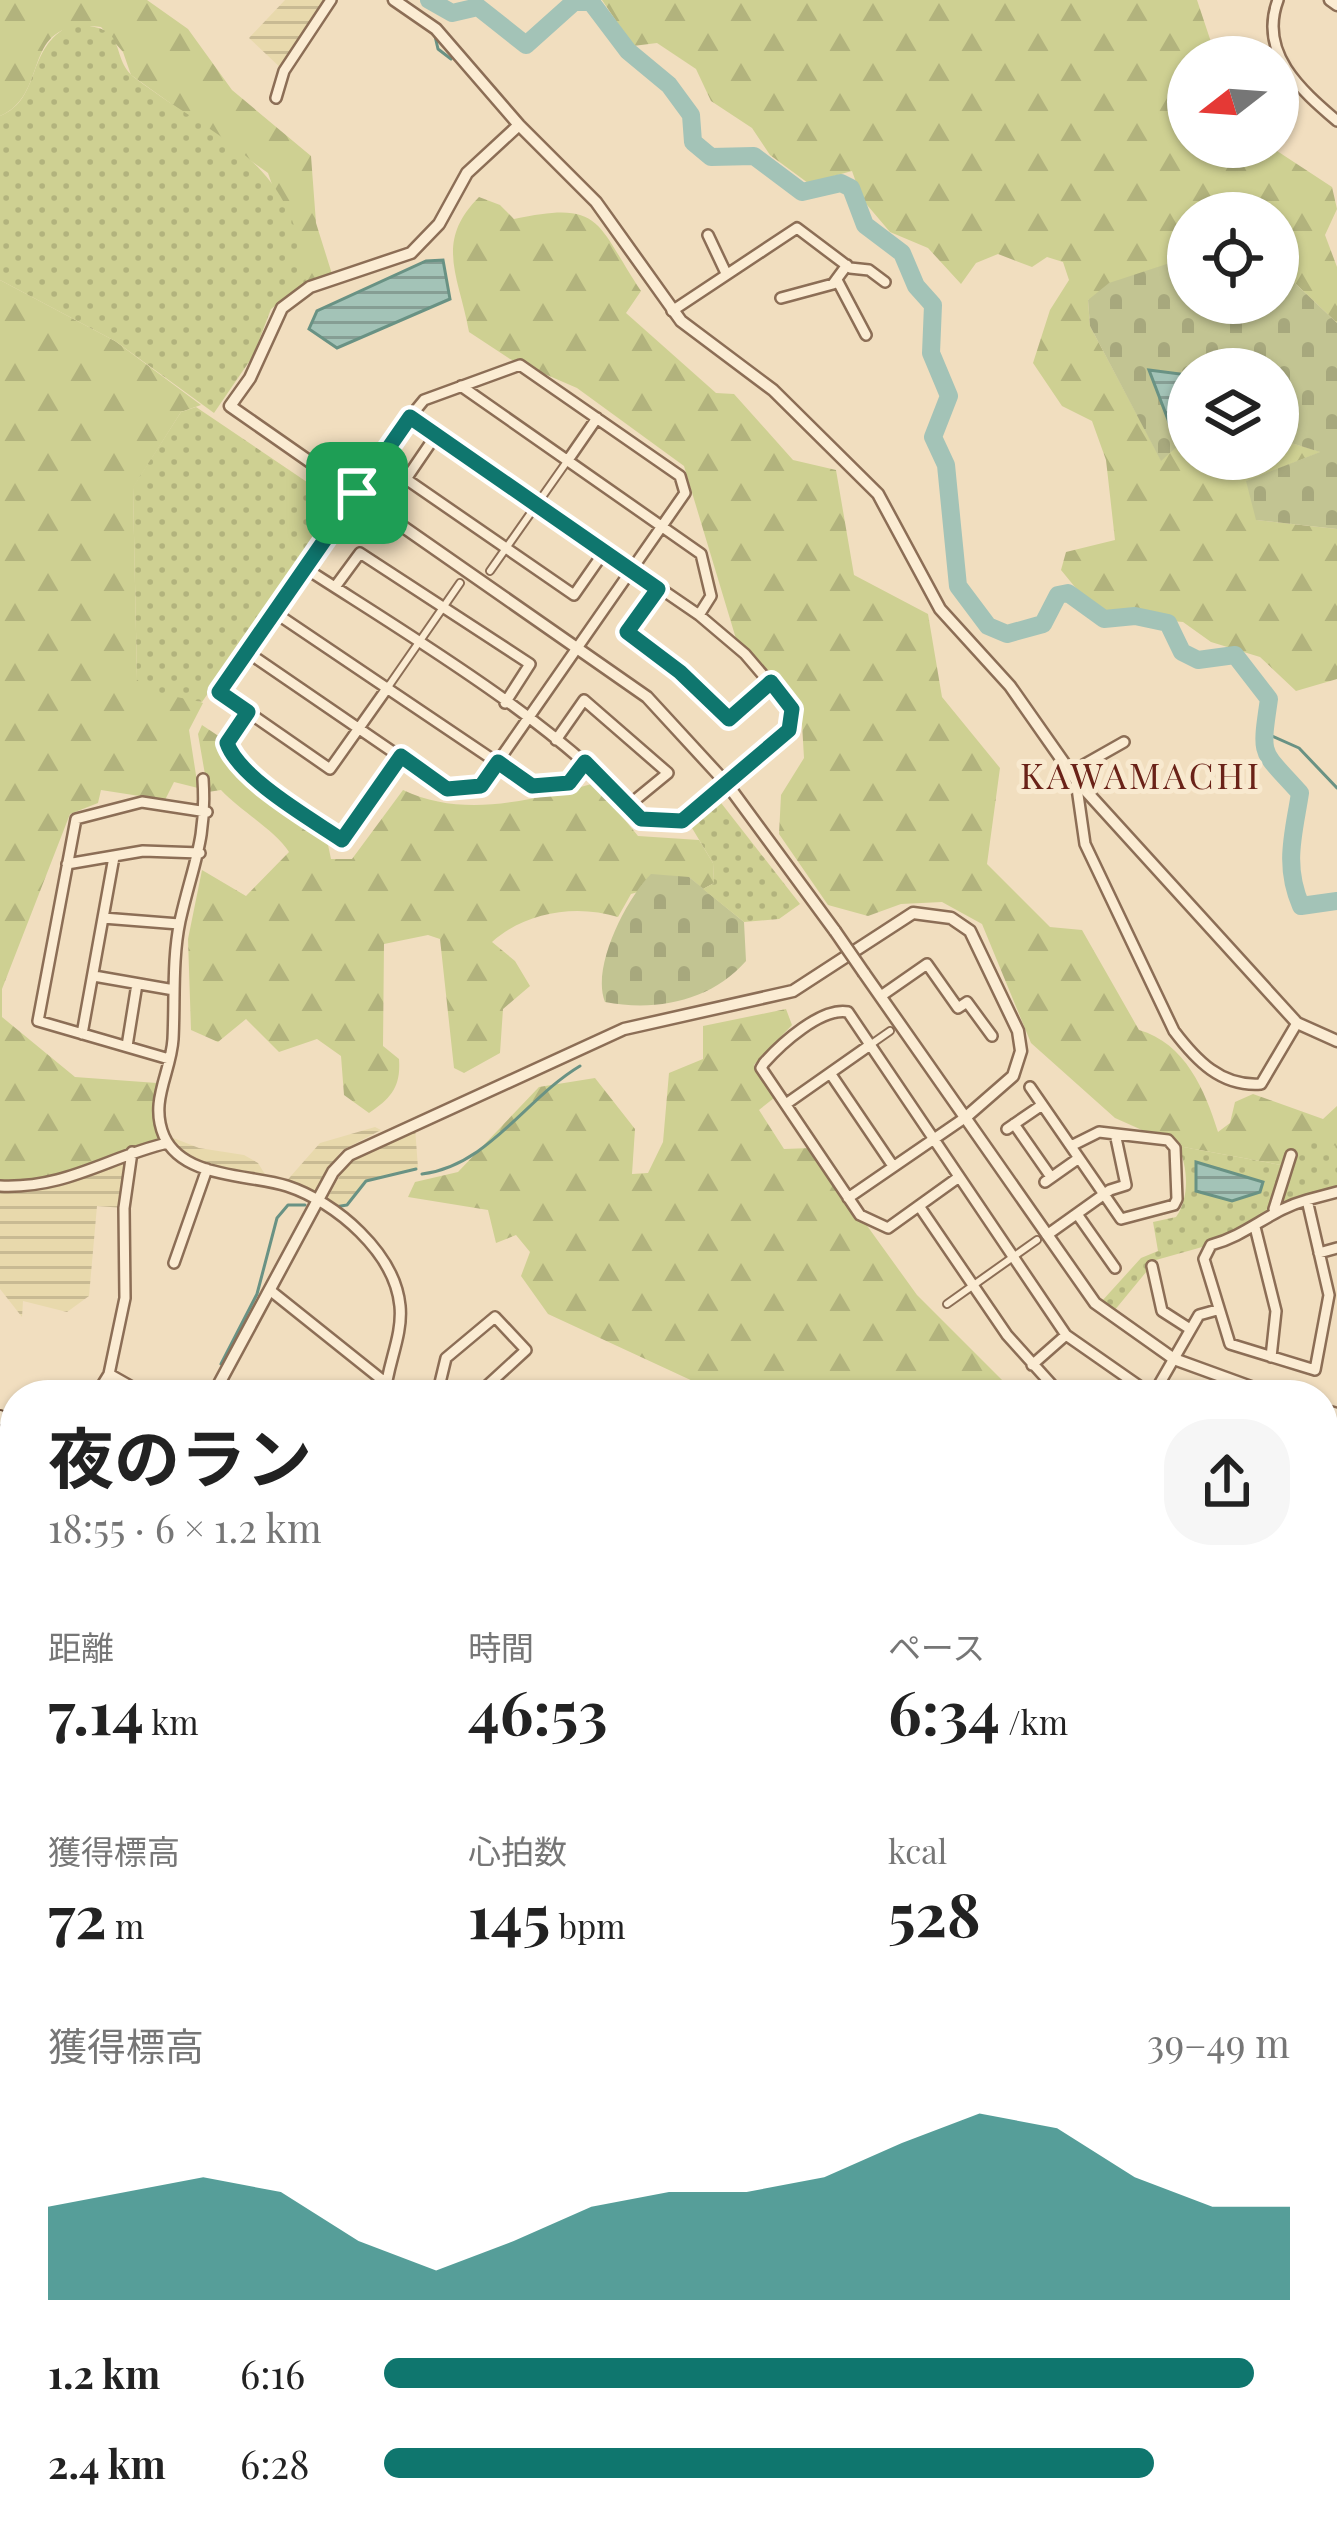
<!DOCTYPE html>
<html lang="ja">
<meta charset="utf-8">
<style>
:root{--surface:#fff;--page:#f6f6f6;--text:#222;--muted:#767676;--accent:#0f766e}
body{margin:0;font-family:"Playfair Display","Noto Sans JP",serif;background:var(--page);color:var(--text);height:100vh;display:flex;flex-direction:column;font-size:45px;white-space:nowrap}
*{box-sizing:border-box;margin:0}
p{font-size:39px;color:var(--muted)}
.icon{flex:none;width:66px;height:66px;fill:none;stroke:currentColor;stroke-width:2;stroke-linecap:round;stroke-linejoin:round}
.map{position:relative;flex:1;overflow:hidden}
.side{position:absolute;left:0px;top:1380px;width:1338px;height:1155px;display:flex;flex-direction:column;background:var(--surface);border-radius:48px 48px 0 0;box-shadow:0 3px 9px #0004}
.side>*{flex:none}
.needle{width:78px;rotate:253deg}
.tools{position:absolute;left:1167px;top:36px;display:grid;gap:24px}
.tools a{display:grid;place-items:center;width:132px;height:132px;border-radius:50%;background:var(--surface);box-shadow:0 3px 9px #0004;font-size:60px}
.pin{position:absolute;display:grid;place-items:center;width:102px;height:102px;color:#fff;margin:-51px;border-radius:24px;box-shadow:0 6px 18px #0006}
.round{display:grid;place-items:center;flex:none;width:126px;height:126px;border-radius:48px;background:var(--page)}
.head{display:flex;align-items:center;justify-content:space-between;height:204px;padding:0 48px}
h1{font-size:66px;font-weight:700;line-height:90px}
.figures{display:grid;grid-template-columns:repeat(3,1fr);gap:18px;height:204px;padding:12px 48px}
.figures div{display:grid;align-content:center}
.figures b{font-size:60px;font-weight:700}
.figures small{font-size:33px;font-weight:400}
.figures p{font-size:33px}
.chart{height:336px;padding:24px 48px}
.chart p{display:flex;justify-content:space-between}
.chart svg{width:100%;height:216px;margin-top:12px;fill:var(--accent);opacity:.7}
ul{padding:0 48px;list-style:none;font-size:39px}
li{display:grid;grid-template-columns:192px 144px 1fr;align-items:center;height:90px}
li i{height:30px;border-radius:15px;background:var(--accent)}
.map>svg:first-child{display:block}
.farmland{fill:url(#farmland-rules)}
.forest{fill:url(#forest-firs)}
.cemetery{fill:url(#cemetery-stones)}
.park{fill:url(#park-dots)}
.water{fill:url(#water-rules);stroke:#699284;stroke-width:3}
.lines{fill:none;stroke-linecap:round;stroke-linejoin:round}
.stream{stroke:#699284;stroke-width:3}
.river{stroke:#a3c3b7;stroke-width:18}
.primary-tunnel{stroke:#ccba9e;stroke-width:14;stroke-dasharray:14 7;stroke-linecap:butt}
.pedestrian-casing{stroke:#8c6e56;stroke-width:10}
.minor-casing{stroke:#8c6e56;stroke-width:14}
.tertiary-casing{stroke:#8c6e56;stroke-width:15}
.secondary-casing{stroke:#6d4f39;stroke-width:16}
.primary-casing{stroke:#593d2b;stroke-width:18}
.pedestrian{stroke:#fbecd3;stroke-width:6}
.minor{stroke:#fbecd3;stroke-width:9}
.tertiary{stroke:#fbecd3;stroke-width:10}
.secondary{stroke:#fbecd3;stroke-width:12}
.primary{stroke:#f8d193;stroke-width:14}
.tertiary-bridge-casing{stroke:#8c6e56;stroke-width:15;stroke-linecap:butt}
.tertiary-bridge{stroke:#fbecd3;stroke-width:10}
.route-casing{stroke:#fff;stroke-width:24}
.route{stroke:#0f766e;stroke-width:15}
.labels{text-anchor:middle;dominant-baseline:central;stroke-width:10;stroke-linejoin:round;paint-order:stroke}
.neighbourhood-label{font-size:36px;letter-spacing:3px;fill:#6a2218;stroke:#f8e9cf}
</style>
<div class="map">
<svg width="1337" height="2533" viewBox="0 0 1337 2533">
<defs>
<pattern id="farmland-rules" width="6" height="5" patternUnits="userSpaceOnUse" patternTransform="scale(3)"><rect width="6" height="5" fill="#e8d9ac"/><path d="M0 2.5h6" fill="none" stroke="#c8ba93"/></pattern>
<pattern id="forest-firs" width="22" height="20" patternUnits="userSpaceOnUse" patternTransform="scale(3)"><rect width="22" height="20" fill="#ced092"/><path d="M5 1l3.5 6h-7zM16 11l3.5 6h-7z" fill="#b2b37d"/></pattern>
<pattern id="cemetery-stones" width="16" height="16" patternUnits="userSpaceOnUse" patternTransform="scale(3)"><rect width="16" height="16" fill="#c2c492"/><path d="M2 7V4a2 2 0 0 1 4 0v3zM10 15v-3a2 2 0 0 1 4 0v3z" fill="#a7a87d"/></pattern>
<pattern id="park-dots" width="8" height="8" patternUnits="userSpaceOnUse" patternTransform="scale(3)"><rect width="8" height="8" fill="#ced092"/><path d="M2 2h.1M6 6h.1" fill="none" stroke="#b2b37d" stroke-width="1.8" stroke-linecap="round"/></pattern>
<pattern id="water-rules" width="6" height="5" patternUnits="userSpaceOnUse" patternTransform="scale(3)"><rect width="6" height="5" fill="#a3c3b7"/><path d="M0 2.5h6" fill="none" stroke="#869e94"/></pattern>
</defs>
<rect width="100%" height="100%" fill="#f1debf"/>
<path class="farmland" d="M285,0H331L284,71L249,38Z
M375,1127L381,1130L341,1151L311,1198L283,1185L320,1143Z
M415,1127L418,1168L366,1181L343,1207L323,1206L346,1165Z
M163,1134L199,1148L244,1155L258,1163L271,1184L189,1160Z
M132,1152L124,1208L97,1206L89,1296L67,1312L23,1301L22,1317L0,1289V1186L31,1184Z"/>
<path class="forest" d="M0,0H147L188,29L232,90L311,156L316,223L332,274L306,282L268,173L131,75L123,52L101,27C17,16 53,93 0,116Z
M602,0H1197L1216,57H1188V147H1271L1332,187L1337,209L1325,235L1337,267V323L1278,267V213H1188V257L1088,300L1090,326L1161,460L1188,437V459H1278V439L1321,452L1247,481L1257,520L1337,529V679L1296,691L1260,657L1211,642L1183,622L1097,614L1061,570L1066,552L1115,540L1106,460L1092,421L1062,406L1033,363L1050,310L1069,280L1063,262L1047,257L1032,267L998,254L976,263L961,284L928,248L890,232L862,199L852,171L808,183L770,155L752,128L711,101L696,69L657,43L633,46Z
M479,197L500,205L514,219C603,200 595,222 641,291L626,313L716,393L734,394L793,460L836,470L854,575L928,614L942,697L1000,768L987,864L1050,927L1082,930L1139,1030C1185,1043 1205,1090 1218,1132L1230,1123L1235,1102L1253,1094L1323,1119L1337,1106V1153L1281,1165L1178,1146L1115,1118L1031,1043L982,924L942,902L901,904L868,916L828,905L779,834L781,795L804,758L801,707L737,642L684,466L577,388L510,359L469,332C459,276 434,242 479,197Z
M0,280L115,341L201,405L181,412L133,488L137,679C164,696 176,691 203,703L189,730L198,788L174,782L165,800L101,790L98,803L70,814L2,989V1017L75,1077L157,1083L153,1115L161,1143L10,1187L0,1181Z
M202,725L220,737C234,789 283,812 327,840L331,859H352L403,790C464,819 532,800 595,783L638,836L699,840L713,863L714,883L703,889L689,877L631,894L618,917C576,904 525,912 492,942L515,961L530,986L503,1009L500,1053L464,1073L454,1068L440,939L428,935L384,944L383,1046L399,1059C401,1087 391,1098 369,1113L344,1095L341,1056L317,1039L279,1052L246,1019L218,1042L191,1030L188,939L202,870L246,896L289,852C276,831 242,812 221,790L208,792L198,734Z
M786,1009L792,1025L754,1065L774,1098L759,1110L784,1149L811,1148L917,1295L1017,1395H723L548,1314L521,1276L530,1252L516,1235L496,1243L488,1210L408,1197L415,1182L458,1172L539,1087L595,1078L635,1129L632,1174L648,1173L663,1142L669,1073L703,1059V1026Z
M1337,1639V1725L1323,1731V1641Z
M1323,1777L1331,1787L1337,1784V1874L1323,1878Z
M0,2166L15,2169V2245L0,2229Z
M1337,2182V2293L1323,2290V2188Z"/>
<path class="cemetery" d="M1188,257V303H1278V267L1337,323V529L1256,520L1246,481L1320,452L1278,439V369H1188V437L1161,461L1090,326L1088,300L1109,283Z
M651,874L689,877L744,922L746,961C711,1001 656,1012 605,1002C591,968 626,899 651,874Z"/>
<path class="park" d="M71,25C133,24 107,56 135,78C221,143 294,158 306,282L271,309L253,356L214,413L115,341L0,280V116C43,98 24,48 71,25Z
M196,407L335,501L337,507L202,702L146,691L137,679L133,487L181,412Z
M718,799L800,904L779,919L744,922L703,889L714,883L713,863L689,823Z
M1307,1140L1337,1146V1191L1273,1208L1245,1235L1156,1260L1114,1311L1102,1301L1141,1258L1158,1251L1153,1222L1176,1217C1190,1197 1188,1167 1178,1146L1281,1165Z
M0,1702L15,1718V1835L0,1820Z"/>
<path class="water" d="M443,260L450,299L337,348L309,329L317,311L426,261Z
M1149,370L1188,375V425L1172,430Z
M1196,1162L1263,1182L1260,1192L1232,1201L1196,1191Z"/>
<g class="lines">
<path class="stream" d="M435,36L438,49L451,59
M1261,731L1299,748L1337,788
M422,1174C488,1166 526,1098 580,1066
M335,1207L347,1205L366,1181L416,1169
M221,1364L257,1294L277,1218L288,1205H305
M1323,2005L1337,1993"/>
<path class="river" d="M429,0L452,13L478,7L526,45L574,2H591L628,51L669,85L691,115L693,142L711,157L754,156L802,192L841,183L851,188L865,225L902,253L916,286L933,305L931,353L949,396L933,437L946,465L958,586L988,626L1007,634L1043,624L1058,595L1068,593L1104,619L1135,616L1168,623L1182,652L1198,660L1235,655L1269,699C1260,760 1261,749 1300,793C1294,833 1283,864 1301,906L1337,901
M0,1877L15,1886
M1323,2298L1337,2300"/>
<path class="primary-tunnel" d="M1323,1720L1337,1686"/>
<g class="pedestrian-casing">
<path id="pedestrian" d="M490,571L568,460
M388,687L460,583
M870,1045L890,1031
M947,1304L1037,1240"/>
</g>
<g class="minor-casing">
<path id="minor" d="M1278,0C1258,53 1301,90 1337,121
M276,98L284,71L331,0
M708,235L725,271
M837,280L866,335
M781,298L833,284L847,265
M672,311L797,228L850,268L869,270L885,282
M461,386L701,554L711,596L699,615
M436,435L406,479L574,595L604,552
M568,460L597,418
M305,568C410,636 561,725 641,819L683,821L789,730L792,709L745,654L699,615L410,417
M335,587L360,553L530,664L505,703
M658,589L627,632L680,672L729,719L771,683
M274,612L532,786L570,783L585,762
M247,652L447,789L481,786L685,493L680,476L520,365L424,400L410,417L219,692L330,769L388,687
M248,712L228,744L232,757L342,840L401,756
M556,740L584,700L668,773L629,805
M1071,772L1124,742
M203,779C207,840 193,863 180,921C172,959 175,1000 173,1039C171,1073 149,1101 164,1136C183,1179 250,1174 287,1186C336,1202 395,1253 400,1306C403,1336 387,1365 385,1395
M1076,781L1085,844L1174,1031C1196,1060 1221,1087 1261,1084L1297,1023
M67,864L143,851L200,853
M103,918L179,924
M94,976L174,990
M881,996L927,964L958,1008L967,1002L992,1036
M82,1034L114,857
M127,1046L137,984
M169,1059L38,1021L76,819L142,802L207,812
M830,1073L893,1166
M1030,1087L1121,1219L1174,1205L1177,1199L1175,1148L1168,1140L1099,1132L1071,1146
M786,1104L870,1045
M1014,1124L1051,1177
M1007,1129L1042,1105
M959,1177L888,1228L860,1215L761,1068L764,1063C781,1044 821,1007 848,1012L1066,1335L1152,1395
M1045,1182L1079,1158
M0,1186C66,1189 108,1157 167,1143
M848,1198L966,1117
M1307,1200L1329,1295L1315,1370L1230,1344L1204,1259L1211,1245C1248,1235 1270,1210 1307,1200Z
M1307,1200L1337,1192
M919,1206L1007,1335L1061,1395
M1274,1209L1291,1155
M1077,1214L1115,1268
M1255,1227L1276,1311L1271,1357
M1047,1235L1110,1190L1126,1185L1116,1138
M1319,1253L1337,1248
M174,1263L207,1169
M1152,1266L1162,1311L1190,1329
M271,1291L386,1383
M1032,1365L1066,1335
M109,1374L146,1395
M96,1395L109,1374L125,1298L124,1208L132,1152
M447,1395L439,1387L446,1358L495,1317L526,1350L477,1395
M1153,1395L1199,1315L1217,1310
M0,1486L15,1470
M0,1561L15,1577
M0,1618L15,1634
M0,1671L6,1678L15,1669
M0,1684L6,1678L15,1687
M0,1919L15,1929
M1323,1983L1337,1974
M0,2007L15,2012
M0,2084L15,2070
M1323,2124L1337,2140
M0,2154L15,2140
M1323,2451L1337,2401
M210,2533L216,2520
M659,2533L665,2520
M1051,2533L1060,2520
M1299,2533L1303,2520"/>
</g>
<g class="tertiary-casing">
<path id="tertiary" d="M394,0L436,29L519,125L596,202L681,321L773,390L878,494L940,609L1010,686L1076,780L1297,1023L1337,1041
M1330,0L1337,5
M519,125L467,173L439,224L411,253L310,287L282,308L250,378L230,406L647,697L727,784L835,931
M864,973L1095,1303L1174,1359L1273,1395
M213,1395L333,1172L349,1155L624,1029L793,991L913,913L951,918L970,931L1018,1031L1021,1051L1013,1076L966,1117
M1323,1410L1337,1414
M0,2371L15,2378
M553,2520L589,2533"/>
</g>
<g class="secondary-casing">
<path id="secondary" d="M0,1417L15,1425
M1226,2520L1259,2533"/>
</g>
<g class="primary-casing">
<path id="primary" d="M825,2533L834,2520"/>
</g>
<use href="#pedestrian" class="pedestrian"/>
<use href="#minor" class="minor"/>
<use href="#tertiary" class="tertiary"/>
<use href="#secondary" class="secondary"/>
<use href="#primary" class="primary"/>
<g class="tertiary-bridge-casing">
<path id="tertiary-bridge" d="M835,931L864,973"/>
</g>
<use href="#tertiary-bridge" class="tertiary-bridge"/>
</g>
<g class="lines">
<g class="route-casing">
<path id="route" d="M410,417L658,589L627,632L680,672L729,719L771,682L792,709L789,730L682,821L641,819L585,762L569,783L532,786L498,762L481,786L447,789L401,756L342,840C311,819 239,778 227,743L248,712L219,692Z"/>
</g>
<use href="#route" class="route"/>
</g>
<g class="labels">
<g class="neighbourhood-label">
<text x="1141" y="774">KAWAMACHI</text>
</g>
</g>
</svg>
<div class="tools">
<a><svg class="needle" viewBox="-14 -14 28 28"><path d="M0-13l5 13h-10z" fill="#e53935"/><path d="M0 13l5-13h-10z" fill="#767676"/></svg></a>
<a><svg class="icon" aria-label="locate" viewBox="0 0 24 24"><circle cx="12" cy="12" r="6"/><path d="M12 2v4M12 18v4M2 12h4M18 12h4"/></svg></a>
<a><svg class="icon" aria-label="layers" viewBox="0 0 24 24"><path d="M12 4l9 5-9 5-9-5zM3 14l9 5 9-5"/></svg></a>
</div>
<div class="pin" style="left:357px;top:493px;background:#1e9e55"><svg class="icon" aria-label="arrive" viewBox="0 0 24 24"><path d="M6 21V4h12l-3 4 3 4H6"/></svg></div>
<section class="side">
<div class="head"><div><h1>夜のラン</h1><p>18:55 · 6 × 1.2 km</p></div><a class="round"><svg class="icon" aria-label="share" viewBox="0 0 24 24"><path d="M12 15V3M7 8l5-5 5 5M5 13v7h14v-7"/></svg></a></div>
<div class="figures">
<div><p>距離</p><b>7.14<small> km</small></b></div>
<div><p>時間</p><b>46:53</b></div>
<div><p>ペース</p><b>6:34<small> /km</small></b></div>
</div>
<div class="figures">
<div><p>獲得標高</p><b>72<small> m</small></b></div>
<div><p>心拍数</p><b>145<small> bpm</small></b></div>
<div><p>kcal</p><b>528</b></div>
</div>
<div class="chart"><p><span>獲得標高</span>39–49 m</p>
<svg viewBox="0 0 160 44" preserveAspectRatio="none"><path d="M0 44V25L10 22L20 19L30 22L40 32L50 38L60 32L70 25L80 22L90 22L100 19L110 12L120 6L130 9L140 19L150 25L160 25V44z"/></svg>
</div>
<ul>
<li><b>1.2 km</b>6:16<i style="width:96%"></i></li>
<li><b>2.4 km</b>6:28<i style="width:85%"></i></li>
</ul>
</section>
</div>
